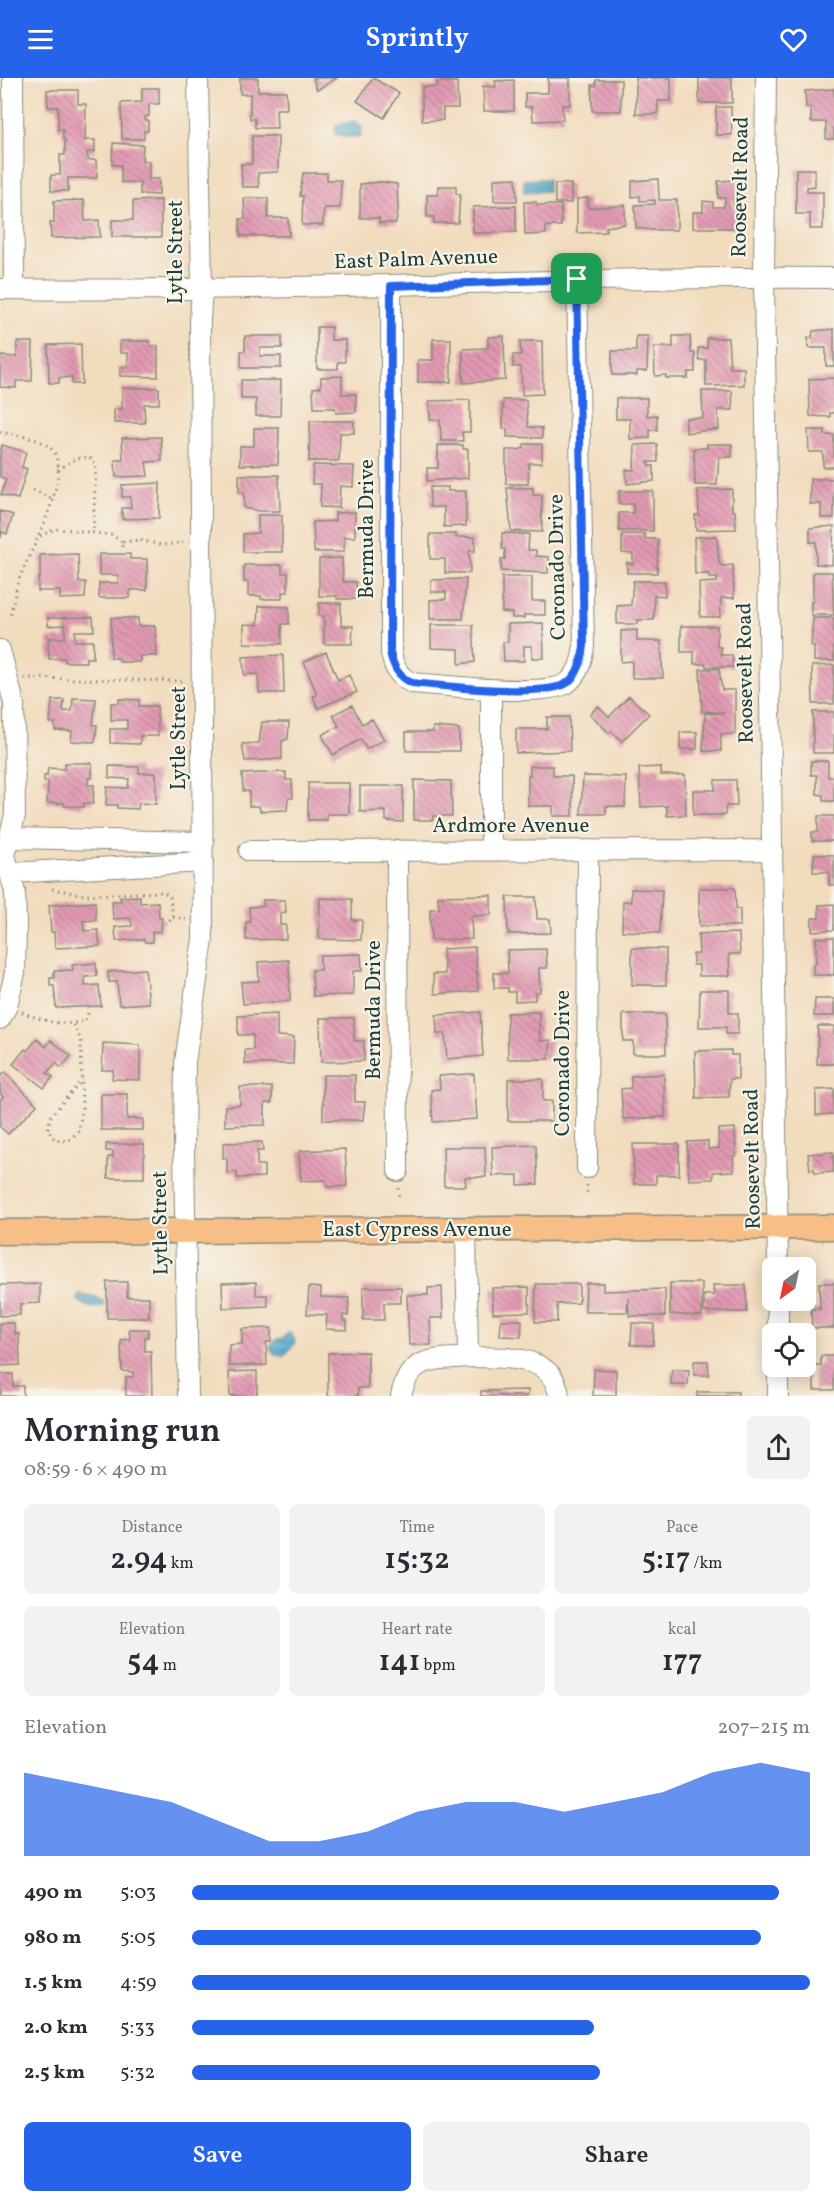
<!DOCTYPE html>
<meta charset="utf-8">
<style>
:root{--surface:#fff;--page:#f2f2f3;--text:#2b2b33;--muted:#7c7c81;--accent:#2563eb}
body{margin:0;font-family:Vollkorn,serif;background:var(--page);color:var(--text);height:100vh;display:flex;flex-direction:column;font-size:22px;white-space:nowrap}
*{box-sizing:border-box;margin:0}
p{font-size:20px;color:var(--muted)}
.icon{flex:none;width:33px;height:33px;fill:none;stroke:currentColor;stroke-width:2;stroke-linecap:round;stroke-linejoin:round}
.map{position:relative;height:1318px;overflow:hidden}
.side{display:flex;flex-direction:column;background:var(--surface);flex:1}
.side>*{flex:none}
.needle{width:39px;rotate:213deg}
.controls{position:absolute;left:762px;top:1179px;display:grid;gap:12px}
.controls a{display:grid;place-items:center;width:54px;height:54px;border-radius:9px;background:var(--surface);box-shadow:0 3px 15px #0003;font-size:30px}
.pin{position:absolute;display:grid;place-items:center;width:51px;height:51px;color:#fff;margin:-26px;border-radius:12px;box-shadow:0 3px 9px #0006}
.round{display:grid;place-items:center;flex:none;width:63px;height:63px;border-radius:9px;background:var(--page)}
.headline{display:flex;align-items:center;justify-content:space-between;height:102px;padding:0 24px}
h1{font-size:33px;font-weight:600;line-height:45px}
.metrics{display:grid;grid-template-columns:repeat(3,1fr);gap:9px;height:102px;padding:6px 24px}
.metrics div{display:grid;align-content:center;border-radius:9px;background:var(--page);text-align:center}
.metrics b{font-size:30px;font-weight:600}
.metrics small{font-size:16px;font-weight:400}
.metrics p{font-size:16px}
.chart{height:168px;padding:12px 24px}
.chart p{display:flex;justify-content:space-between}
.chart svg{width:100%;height:108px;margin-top:6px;fill:var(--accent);opacity:.7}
.action{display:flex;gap:12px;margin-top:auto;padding:12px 24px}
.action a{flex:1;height:69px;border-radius:9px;background:var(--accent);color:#fff;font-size:24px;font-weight:600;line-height:69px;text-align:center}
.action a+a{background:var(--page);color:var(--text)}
ul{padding:0 24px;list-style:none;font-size:20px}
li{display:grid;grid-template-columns:96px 72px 1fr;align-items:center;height:45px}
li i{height:15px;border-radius:8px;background:var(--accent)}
header{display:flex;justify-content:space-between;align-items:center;height:78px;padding:0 24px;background:var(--accent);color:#fff;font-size:27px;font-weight:600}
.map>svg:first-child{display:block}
.water{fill:url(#water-rules);stroke:#397382;stroke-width:1.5}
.building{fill:url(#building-back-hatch)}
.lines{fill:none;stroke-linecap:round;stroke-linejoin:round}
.minor-casing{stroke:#888c79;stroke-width:22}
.major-casing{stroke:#888c79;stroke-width:27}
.path{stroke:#888c79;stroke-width:3;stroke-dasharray:1.5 4.5;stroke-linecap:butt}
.minor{stroke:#fff;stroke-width:20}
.major{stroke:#f7be88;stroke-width:24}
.route-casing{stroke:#fff;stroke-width:12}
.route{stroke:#2563eb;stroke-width:8}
.labels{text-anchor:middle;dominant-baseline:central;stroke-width:4.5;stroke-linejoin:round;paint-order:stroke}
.street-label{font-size:21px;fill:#1f3d34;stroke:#f7f3e8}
</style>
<header><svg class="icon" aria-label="menu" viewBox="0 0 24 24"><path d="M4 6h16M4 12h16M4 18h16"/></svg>Sprintly<svg class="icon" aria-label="heart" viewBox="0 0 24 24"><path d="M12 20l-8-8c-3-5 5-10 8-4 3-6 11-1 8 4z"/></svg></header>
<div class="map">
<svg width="834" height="1318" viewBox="0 0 834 1318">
<defs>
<pattern id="water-rules" width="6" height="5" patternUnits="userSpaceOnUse" patternTransform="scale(1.5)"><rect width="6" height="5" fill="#53a9cf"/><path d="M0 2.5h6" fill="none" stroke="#448ba9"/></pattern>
<pattern id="building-back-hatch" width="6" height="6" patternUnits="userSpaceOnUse" patternTransform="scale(1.5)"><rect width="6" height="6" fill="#e39ab3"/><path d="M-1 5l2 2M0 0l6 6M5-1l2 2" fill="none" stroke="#b77f92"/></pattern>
</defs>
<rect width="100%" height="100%" fill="#f7f3e8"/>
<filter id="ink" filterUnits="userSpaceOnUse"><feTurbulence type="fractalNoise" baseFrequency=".0167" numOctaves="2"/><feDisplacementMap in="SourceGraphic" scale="12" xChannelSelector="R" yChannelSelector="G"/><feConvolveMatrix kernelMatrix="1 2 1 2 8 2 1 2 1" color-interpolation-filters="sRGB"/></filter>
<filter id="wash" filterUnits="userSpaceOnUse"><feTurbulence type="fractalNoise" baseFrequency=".008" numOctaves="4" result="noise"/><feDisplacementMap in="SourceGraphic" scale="24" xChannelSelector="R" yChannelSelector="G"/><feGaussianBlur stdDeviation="1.35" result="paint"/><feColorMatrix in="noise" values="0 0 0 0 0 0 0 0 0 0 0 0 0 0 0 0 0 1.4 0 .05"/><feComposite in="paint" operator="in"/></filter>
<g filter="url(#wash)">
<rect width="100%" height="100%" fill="#f2dcbe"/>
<path class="water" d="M354,43L362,49L360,58L347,59L335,56L336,47Z
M548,101V113L524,114V102Z
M79,1217L94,1219L104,1224L105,1227C96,1233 85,1228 78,1222Z
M288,1255L292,1257L295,1264L284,1278L275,1277L271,1272V1267L276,1262L282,1261Z"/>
<g id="blocks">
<path class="building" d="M240,0H258V13H286L287,31H276L277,50H255V41H250V16H240Z
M313,0H337L317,12Z
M373,0L399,15L384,40L357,23Z
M548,0H570V27H562L563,42L533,43L532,29H525V15H548Z
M636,0H671V23H658V36H636Z
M699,0H732V25H699Z
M514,2V33H484L483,8L496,9L495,3Z
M596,2H621V33H592V7L596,8Z
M437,4H457L458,30H443V42L422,43V9H437Z
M142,10H159V26H149V38L145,39V42H148V53H144V61H122L121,25L142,24Z
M834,11V61H826V44H811V30H806L805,13Z
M47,12H78V26H86L85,62H95V74H87L88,82H96L97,100H68V113H51V97H60V77H65V61H63V52H58V29H48Z
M716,29H731L732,57H716Z
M252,58H278V94L258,95L259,109H242L241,86H252Z
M113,65L143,67L142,83H149V101H159V117L140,116V105L121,104V87H112Z
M796,91H815V108L807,109V114H823V151H810V136H796Z
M303,95H327V102H341L340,130H324L323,147H302L303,118H300Z
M516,100L517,123H494V101Z
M658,101L659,122H677V152H653L636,150L635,127L655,126V122L640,123V118L632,119V103Z
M738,102V120H733L734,132H738V150H693V134H703V123L713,124V129H724L725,120H718V103Z
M381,104L397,106L398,132L396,145H379V140H360V106Z
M555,106H571V125H555Z
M438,108H456V116H460L458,145H434V139H427V117H438Z
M244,120H268V140H288L289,158H240V141H245Z
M588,120V130L625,127V146L606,149V154L577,155V121Z
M84,122L85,143L99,142L100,159L51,160L50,145H54V123Z
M161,122V159H112V142H133V123Z
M524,124H536L537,127H561V148H546V156L525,157Z
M516,128V154L473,155V129Z
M317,249H331V262H345V284H338V291H317Z
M834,251V288H826V270H808V260H812L813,253Z
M245,258H282V270H260V278H281V290H241V273H245Z
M504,258L505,302L463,305V271L488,270V259Z
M636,258H648L647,293H637V297H612V273H636Z
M673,258H690L691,275H695V294H688V300H666V297L655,298L654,269H673Z
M707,260H728L730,290H744V307L706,308V282H699L698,270H707Z
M433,261H451V304H418V282H433Z
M120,263H150V268H158V299L120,298V289H128V275H120Z
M520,263H542L543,316L522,317L521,289H513V277H521Z
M17,264H33L32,303H16V310L0,309V278L17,279Z
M81,266L82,306H72V299L59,300V305H49L48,267Z
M342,298V316H356V334L336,335L335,330H314L313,310L321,309V299Z
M834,300V335H830V339L810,338L809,301Z
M241,302H281L280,338H256V321H241Z
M122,310H159V326H144L145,345H114V331H122Z
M702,313H732L733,332H718L719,351L686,355V340H703Z
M616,320H647V338L657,337V352H650V360L630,361V341H616Z
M470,322V354H462L463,363H441L440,342H430L429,323Z
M503,322H526L528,349L542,350V360L507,359V351H503Z
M310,343H354V355H340L339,383H309Z
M254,350H279L278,386L240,387V368H254Z
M808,352H825V357H834V389H823V374H809Z
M161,359L162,383L146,384L148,398L116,399L115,382H123L122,360Z
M524,366H542V385H529L528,406H506V372H518L524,370Z
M657,366L658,384H648L649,388H654V403L627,406L626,392H634L635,367Z
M707,366H732V379H719L717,407H695L694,370H707Z
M2,367L26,374L22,389L27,391L18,421L1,417L6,401L0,399V375Z
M438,367H463V371H468V400L427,403V390H438Z
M313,387L354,388L353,409L340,408L339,430L320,429L321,406H312Z
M239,397H279L280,433H258L244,430V415H239Z
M810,401H834V440H821V426H810Z
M160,405L159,440L122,441V430H131L130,419H122V407Z
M430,409H448V413H466V448L444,449V429H430Z
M507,410H533V417H542V454L511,453Z
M732,411V433H735L736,451L696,452L695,437H699L698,412Z
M619,413H653V453H619V435H633V426H619Z
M0,433L13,437L7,456L2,454L1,460Z
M355,434V459H344V474H314L313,444L335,443V435Z
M258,437H282V474H243V456L258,455Z
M834,448L832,487L816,486V464H810V450Z
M502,455L529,456L528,472H536V478L549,479L548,495L501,493V481H505V471H502Z
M430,456H456V459H475V473H469L470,495H445V481H430Z
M622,456H645V461H658L657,495H627V485L633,486V476L622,475Z
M717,458L719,485L722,488L733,487L734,520H721L720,539H700L699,505L717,504V500H709V496H695L694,459Z
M78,476L79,504H86L85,520L60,521V513H38V500H40V477Z
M99,476H130V481H147V512H130V520H99V505H118V497H99Z
M342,480L343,504H356L357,521H337V518H319V481Z
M244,487H282V495H288V514H282V521H261V518H248V504H244Z
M813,494H832L834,537H811V524H813Z
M502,499H532V523H545V537H524V540H512V535L502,534Z
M466,501L463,541H430V522L446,521V514H431V502Z
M633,503H665V518L654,517V542H638V546H617V528L631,527Z
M319,525H341V548H353L352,566H324V538H319Z
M259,528L289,529V546H282V566L244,565V546L258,547Z
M93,539L94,553H75V563H93V580H86V584H65V580L49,581L48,560H65V547L48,548V540Z
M111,540H138V548H155L157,578H140V584H120L118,580H111Z
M813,540H834V583H814V568H811Z
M543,545L544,580H532V568H524V583H504L503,564H508V546Z
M431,547H473L475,584L459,586V571L431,570Z
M681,548H717V569H721V577H732L733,589H706V586H694V574H681Z
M637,552V563H661L663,600H632V583L621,584V553Z
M326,574L338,602L349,597L357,614L318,630L313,618L317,617L304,584Z
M283,577L284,615H259L258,596L244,597L243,579Z
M834,587V626H813L812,588Z
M700,591H719L722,612H735V656H721V673H703L705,635H725L702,633Z
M629,618L649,636L622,663L611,653L609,655L590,636L598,628L609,639Z
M73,620L96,621L93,647H97L95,664L71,663L72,653L55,652V645H50L52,622H64L63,633H72Z
M119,621L139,622V628H157L158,658H140V666L110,665V651H127V642H111V625H119Z
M352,627L362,646L372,641L384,662L366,671L361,661L333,677L322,657L339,648L333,637Z
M813,634H834V675H813Z
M547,639H569L570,673L516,675V651H547Z
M262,644H289L288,661L282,663V681L245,683L242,666L259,665Z
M433,649L459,651V673H406V654H433Z
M680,654H697V671H680Z
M811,683H828V699H834V723H823V717L817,716V697H811Z
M65,685H92V700H88V707H94L93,726L84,725V729L64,728V725H47L48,704H44V698H47L48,690L64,691Z
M109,688L139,689V695H156V726L139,725L138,731L117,730V727H106L107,709L128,710L129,701L109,700Z
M530,688H553V698H572L573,738H553V728H528V697H530Z
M661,689V697H685L686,737L667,738V728L641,729L639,690Z
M286,694V702H292L293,720H288L287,732L260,733L259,728H249V713H243L242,696Z
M583,698L626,699L625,729L606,728V736H581Z
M414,702L451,703L452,738H433V742H414Z
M715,702H736L737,728H726L725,737H693V712H715Z
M308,705H349V736H327V742H308Z
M360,708H403V744L386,743V733L360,734Z
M818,738H834V763H812V754H818Z
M814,776L834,777V807H829V794H813Z
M699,810H735L736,831H740V848H699Z
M631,811L662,812L660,855L622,853L623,823L631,824Z
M491,817V837L471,838L472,861L431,862L430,831H439L438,818Z
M140,818V825L158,824L159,840H162L161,853L152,854L153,864H145L144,861L116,863L115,849L132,848L131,840L113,841L112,823H121L120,819Z
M507,819H536L537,841H550L551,855L508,856Z
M320,820L352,821V842H362L361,862L319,861Z
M263,822H285L286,834L280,835V847H286V861L246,862V844H250L249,829L264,828Z
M95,824L96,842L83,843L84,853L98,852L100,868L55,870L54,854H51L49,827Z
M834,826V852L812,853V840H819V827Z
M739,855L740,876H729L730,898H699V887H693V876H699L698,856Z
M834,859V897H813V886H816V860Z
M475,869L478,913L435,916L433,896H445L443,871Z
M632,870L666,871V907H632Z
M546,871L547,890H539L540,914H535V922L515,923V914H508V910H494V895H508L507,872Z
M361,876L362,893H353V917L313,918L312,892H320V877Z
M289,882L290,923L243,926L241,904L259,903L258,884Z
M96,885L97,898L85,899V908L99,907L101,928L56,930L54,908H50V900H54V893L73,892L72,887Z
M145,891L149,925L119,927L117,904H109L108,894Z
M700,912H729V935H738V956H726V949H699Z
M815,921H834V938H814Z
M480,934L483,978L447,981L445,956H437L436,937Z
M539,934L540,963L551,962L549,981H508L507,935Z
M277,936V958L294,959L293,986H245V972H253V957H238V938Z
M623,936H665L666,976H633V963H623Z
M320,940H354V963H364V983L321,984Z
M818,948H834V986H817Z
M37,961L46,969L51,962L71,978L61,990L56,985L47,995L53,999L44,1010L13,986L25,971L27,973Z
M103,965L140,967V1002L112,1001L113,992H102Z
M731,972V977H738V1001H730L729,1019L696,1020L695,973Z
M5,994L37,1027L8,1056L0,1049V1022L3,1019L0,1015V999Z
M468,996H474L477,1041L433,1044L431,1012L440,1011L439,998Z
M664,996L665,1039L623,1041L621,1011L631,1010V998Z
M323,997H355V1024H365L363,1042H323Z
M508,1001H543V1023H552V1043H508Z
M240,1009H272V1025H265V1047L225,1048V1028L240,1027Z
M834,1011V1036L816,1037V1012Z
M101,1016H127V1041H143V1052H101Z
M735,1050L736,1078H733L734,1093L713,1094V1101L689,1102L687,1064L708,1063V1071L719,1070L718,1051Z
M262,1064L263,1073H257V1087H264V1099L237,1100V1094L227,1095V1080H223V1065Z
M106,1066H144V1100H108V1079H113V1073H106Z
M633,1066H679V1097H656V1106H634Z
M536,1067L538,1106L518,1107V1097L493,1098L492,1069Z
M443,1069H485L486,1099H465L466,1108H444Z
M345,1071L347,1108L327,1109L326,1102L301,1103L299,1073Z
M833,1074L834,1094L815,1095L814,1091L810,1092L808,1076Z
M107,1204H127V1219H149V1240H107Z
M256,1204V1217H267L268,1228L223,1230L222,1205Z
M586,1205H603V1213L665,1211V1238H629L628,1220L627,1234H585Z
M670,1205H702V1238L670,1236Z
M819,1205H834V1250H812L811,1231H820Z
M40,1206V1225L20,1226V1237L0,1238V1207Z
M536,1206H579V1225L557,1226V1244H535Z
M713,1207H746L747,1234H704V1217H714Z
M309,1209L321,1210V1219L349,1220L348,1238L343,1237V1243H347V1252L326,1251L327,1237L307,1236Z
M363,1209H401V1225H384V1242H363Z
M442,1209L443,1240H430L431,1267H409L407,1217H428V1210Z
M529,1209V1234L493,1235L492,1210Z
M501,1242H522L521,1259L500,1258Z
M0,1245H14L15,1256H19L20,1287L0,1288Z
M632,1245L654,1246L653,1267H631Z
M271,1250V1264H266L267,1287L229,1288V1267L242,1266V1251Z
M129,1251H148V1259H145V1273H151L152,1318H126V1299H133V1294L122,1293L121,1262L130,1261Z
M368,1274V1310H358V1318H328V1275Z
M821,1278H834V1312H814V1287H821Z
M694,1283H708L709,1297H694Z
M594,1291L616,1292V1318H593Z
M672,1292H689L688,1307H671Z
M257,1293V1318H230L229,1294Z
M0,1296H13V1308H23V1318H1Z
M528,1312V1318H481V1313Z
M697,1314H738V1318H697Z"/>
</g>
</g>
<g filter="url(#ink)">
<use href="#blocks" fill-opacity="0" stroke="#888c79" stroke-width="1.5"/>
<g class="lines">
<g class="minor-casing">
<path id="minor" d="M13,0L14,211
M766,0L764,199L778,1190
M391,208V575C394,590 398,598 412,605C442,607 545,620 567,605C579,596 582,582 584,568L577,201
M0,211C278,215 556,198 834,200
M0,572L14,625L15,737L5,777L15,814L16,846L15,895L7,928L0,941
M491,611V771
M10,760L204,764
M397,772L398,1093
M249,773L773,772
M10,795L203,784
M587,1090L588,772
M778,1222V1256
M468,1279C501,1280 554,1274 559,1318
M778,1288V1318
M188,1318L184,1072L185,984L203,861L200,242L202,210L198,0
M401,1318C409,1277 435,1282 468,1279L466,1152"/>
</g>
<g class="major-casing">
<path id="major" d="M0,1154L834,1149"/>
</g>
<path class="path" d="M0,354C16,358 46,359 55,376C69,404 31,472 20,499C15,512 13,527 9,540
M58,392L77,380L90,379L96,387L93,455
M33,412L52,421
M40,458L55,451L72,452L111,457L123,464L122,471
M123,464L139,462L161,467L183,465
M24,600L184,603
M52,811L86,817L164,814L170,819L173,839L168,844L165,845
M173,839L186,841
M22,934C43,943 63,949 85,943L88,935
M73,947L81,962L82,1031L79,1053L68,1063L55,1062L48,1052L50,1039L82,1002
M587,1107V1118
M398,1110L399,1120"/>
<use href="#minor" class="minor"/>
<use href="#major" class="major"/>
</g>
</g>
<g class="lines" filter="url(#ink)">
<g class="route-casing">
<path id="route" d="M577,201L584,568C582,582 579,596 567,605C545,620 442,608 412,605C398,598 394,590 390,575L391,208Z"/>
</g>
<use href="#route" class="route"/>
</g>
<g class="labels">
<g class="street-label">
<text transform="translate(741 109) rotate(-89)">Roosevelt Road</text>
<text transform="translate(176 174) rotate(-90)">Lytle Street</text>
<text transform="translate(416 182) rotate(-2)">East Palm Avenue</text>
<text transform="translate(367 451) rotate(-90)">Bermuda Drive</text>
<text transform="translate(558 489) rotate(-91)">Coronado Drive</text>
<text transform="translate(746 595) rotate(-91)">Roosevelt Road</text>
<text transform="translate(179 660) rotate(-90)">Lytle Street</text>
<text x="511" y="748">Ardmore Avenue</text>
<text transform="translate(374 932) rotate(-90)">Bermuda Drive</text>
<text transform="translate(563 985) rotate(-90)">Coronado Drive</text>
<text transform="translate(753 1081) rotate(-91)">Roosevelt Road</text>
<text transform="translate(161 1145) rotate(-91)">Lytle Street</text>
<text x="417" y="1152">East Cypress Avenue</text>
</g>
</g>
</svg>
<div class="controls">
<a><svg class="needle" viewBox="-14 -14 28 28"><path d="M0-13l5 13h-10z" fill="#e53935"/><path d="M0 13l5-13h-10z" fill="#7c7c81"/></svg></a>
<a><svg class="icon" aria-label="locate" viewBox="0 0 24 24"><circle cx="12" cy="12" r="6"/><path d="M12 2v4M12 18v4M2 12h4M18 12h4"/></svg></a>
</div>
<div class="pin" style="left:577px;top:201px;background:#1e9e55"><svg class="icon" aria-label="arrive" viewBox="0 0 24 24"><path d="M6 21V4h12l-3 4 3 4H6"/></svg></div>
</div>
<section class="side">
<div class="headline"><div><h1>Morning run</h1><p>08:59 · 6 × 490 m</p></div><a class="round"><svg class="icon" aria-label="share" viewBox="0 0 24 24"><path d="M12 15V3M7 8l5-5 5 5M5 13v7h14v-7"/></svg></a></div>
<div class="metrics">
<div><p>Distance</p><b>2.94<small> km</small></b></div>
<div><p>Time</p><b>15:32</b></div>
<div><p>Pace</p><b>5:17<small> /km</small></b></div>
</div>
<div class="metrics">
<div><p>Elevation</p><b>54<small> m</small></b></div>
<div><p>Heart rate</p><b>141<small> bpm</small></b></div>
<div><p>kcal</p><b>177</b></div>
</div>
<div class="chart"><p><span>Elevation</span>207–215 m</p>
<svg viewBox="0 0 160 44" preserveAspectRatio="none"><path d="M0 44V10L10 14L20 18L30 22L40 30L50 38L60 38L70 34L80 26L90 22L100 22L110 26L120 22L130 18L140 10L150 6L160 10V44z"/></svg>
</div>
<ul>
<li><b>490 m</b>5:03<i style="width:95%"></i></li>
<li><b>980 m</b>5:05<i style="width:92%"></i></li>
<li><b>1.5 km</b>4:59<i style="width:100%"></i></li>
<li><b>2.0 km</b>5:33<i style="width:65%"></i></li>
<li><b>2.5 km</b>5:32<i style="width:66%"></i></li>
</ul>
<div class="action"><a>Save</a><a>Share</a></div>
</section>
